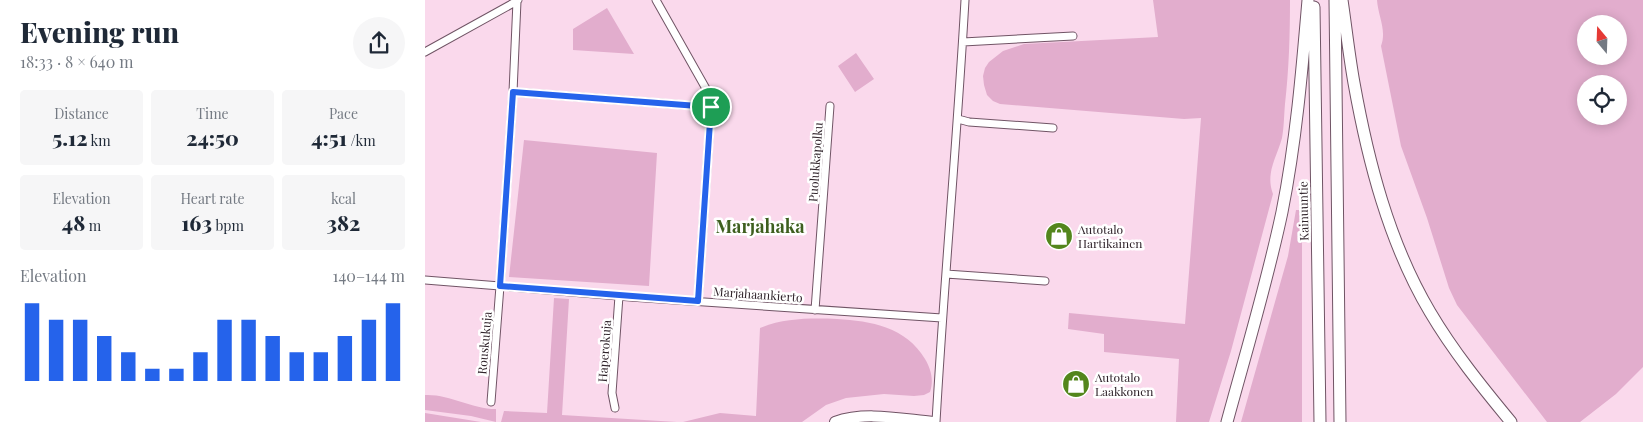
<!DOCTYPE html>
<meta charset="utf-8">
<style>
:root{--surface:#fff;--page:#f6f6f7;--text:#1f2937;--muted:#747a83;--accent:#2563eb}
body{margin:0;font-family:"Playfair Display",serif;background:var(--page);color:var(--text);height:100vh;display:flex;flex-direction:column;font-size:19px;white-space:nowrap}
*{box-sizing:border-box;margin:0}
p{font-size:16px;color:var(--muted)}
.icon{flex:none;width:28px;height:28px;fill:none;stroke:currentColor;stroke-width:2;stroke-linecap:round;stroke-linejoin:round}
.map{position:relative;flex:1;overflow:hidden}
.panel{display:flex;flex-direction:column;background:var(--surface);width:425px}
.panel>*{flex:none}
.needle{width:32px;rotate:341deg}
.tools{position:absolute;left:1152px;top:15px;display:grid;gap:10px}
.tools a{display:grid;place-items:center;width:50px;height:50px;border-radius:50%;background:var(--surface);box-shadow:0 2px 12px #0003;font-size:25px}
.pin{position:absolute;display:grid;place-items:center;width:42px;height:42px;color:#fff;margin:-21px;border:2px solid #fff;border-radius:50%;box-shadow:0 1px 5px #0007}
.round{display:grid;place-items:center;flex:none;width:52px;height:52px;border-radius:26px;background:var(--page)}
.overview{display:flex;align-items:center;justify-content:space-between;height:85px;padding:0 20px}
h1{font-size:28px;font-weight:800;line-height:38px}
.figures{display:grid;grid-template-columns:repeat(3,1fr);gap:8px;height:85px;padding:5px 20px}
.figures div{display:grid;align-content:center;border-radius:5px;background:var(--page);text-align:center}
.figures b{font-size:21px;font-weight:800}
.figures small{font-size:14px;font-weight:400}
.figures p{font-size:14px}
.chart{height:140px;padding:10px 20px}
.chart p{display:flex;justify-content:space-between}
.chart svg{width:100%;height:90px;margin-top:5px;stroke:var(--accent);stroke-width:6}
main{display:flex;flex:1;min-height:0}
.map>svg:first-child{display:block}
.green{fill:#e2adcd;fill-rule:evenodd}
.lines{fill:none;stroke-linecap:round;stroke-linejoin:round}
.minor-casing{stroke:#705465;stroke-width:9}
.secondary-casing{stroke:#705465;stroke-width:12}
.trunk-casing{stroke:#705465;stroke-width:13}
.minor{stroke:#fff;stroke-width:7}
.secondary{stroke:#fff;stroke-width:10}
.trunk{stroke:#fff;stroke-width:11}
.route-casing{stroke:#fff;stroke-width:10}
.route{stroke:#2563eb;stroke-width:6}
.labels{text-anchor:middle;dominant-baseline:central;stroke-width:5;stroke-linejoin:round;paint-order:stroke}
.street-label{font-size:12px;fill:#30242b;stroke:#fff}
.poi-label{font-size:12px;fill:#30242b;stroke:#fff;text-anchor:start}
.district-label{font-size:18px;font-weight:bold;fill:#3e5f1f;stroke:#fff}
</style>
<main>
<section class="panel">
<div class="overview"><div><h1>Evening run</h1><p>18:33 · 8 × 640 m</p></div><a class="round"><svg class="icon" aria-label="share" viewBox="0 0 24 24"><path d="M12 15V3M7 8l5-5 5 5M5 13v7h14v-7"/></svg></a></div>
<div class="figures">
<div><p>Distance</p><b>5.12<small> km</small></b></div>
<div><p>Time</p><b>24:50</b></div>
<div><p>Pace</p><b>4:51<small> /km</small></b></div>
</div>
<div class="figures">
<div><p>Elevation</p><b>48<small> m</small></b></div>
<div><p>Heart rate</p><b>163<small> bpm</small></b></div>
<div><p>kcal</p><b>382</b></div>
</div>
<div class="chart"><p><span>Elevation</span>140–144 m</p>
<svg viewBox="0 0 160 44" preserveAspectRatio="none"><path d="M5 44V6M15 44V14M25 44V14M35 44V22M45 44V30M55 44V38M65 44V38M75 44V30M85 44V14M95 44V14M105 44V22M115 44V30M125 44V30M135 44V22M145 44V14M155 44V6"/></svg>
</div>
</section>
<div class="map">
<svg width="1218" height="422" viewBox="0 0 1218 422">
<rect width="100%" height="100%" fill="#fad9ec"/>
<path class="green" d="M728,0H865C865,35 864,69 860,104C859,115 859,128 857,138C852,157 840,173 848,194L806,351L784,422H751L754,359L679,352V334L643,329L644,313L760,324L776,118L759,119L575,104L568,101L562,95L559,85L558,76L560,68L564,62L578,51L599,44L733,37Z
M952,0H1218V367L1191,394L1155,422H1122L1032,305L1024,288L1002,218L976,146L956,46C962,30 953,16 952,0ZM1161,24H1194V56H1161ZM1161,84H1194V116H1161Z
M182,8L209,54L148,50V29Z
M431,53L449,79L430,92L413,66Z
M99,140L232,153L224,286L84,277Z
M871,210H877V422H816L863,256Z
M129,298L144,299L137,415L252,422H76L79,411L122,413Z
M412,319C446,321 481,327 500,359C506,369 509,380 505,392L499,395L489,396L459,394L421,398L401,405L377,422H258L295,413L331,416L335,328C359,318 386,318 412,319Z
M0,395C25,394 46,409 71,409V422L46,416L0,410Z
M0,413L56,422H0Z"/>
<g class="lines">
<g class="minor-casing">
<path id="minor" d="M93,0L92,1L88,92L75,286L205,297L517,318
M231,0L284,94L286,107L273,301
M538,42L648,36
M0,52L92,1
M88,92L286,107
M533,119L544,122L628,128
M521,274L620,281
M0,280L75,286L66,402
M390,310L405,106
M190,408L187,393L194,296
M511,422C519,281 532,141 540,0"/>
</g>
<g class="secondary-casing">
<path id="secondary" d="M410,422C440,411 476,419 508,422"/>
</g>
<g class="trunk-casing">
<path id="trunk" d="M910,0L915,422
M917,0C921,27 924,55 929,83C943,161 964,243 1005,312C1028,351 1057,387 1086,422
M889,7L895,422
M802,422C821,352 842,283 857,212C871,142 877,71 883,0"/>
</g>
<use href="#minor" class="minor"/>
<use href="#secondary" class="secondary"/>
<use href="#trunk" class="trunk"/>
</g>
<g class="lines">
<g class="route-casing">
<path id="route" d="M88,92L286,107L273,301L75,286Z"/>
</g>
<use href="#route" class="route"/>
</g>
<defs>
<g id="shop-disc" transform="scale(1.4375)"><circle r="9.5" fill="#53861c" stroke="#fff"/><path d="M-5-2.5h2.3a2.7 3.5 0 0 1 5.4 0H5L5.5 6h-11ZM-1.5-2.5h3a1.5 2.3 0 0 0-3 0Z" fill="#fff"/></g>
</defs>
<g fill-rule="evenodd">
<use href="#shop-disc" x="634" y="236"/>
<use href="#shop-disc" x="651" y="384"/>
</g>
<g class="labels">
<g class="street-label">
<text transform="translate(390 162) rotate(-86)">Puolukkapolku</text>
<text transform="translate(878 211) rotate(-91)">Kainuuntie</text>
<text transform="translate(333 294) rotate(4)">Marjahaankierto</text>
<text transform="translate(59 343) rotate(-85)">Rouskukuja</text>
<text transform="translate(179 351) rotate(-86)">Haperokuja</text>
</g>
<g class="poi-label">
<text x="653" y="229">Autotalo<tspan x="653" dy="14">Hartikainen</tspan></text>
<text x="670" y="377">Autotalo<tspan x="670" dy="14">Laakkonen</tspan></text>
</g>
<g class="district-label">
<text x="335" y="226">Marjahaka</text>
</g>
</g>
</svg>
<div class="tools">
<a><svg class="needle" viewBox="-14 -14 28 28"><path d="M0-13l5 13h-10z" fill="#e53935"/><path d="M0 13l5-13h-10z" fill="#747a83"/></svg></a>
<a><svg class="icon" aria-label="locate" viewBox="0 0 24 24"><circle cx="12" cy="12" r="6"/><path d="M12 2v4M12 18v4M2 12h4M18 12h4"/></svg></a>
</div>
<div class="pin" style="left:286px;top:107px;background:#1e9e55"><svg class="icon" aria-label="arrive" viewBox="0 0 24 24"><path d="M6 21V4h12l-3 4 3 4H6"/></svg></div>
</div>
</main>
